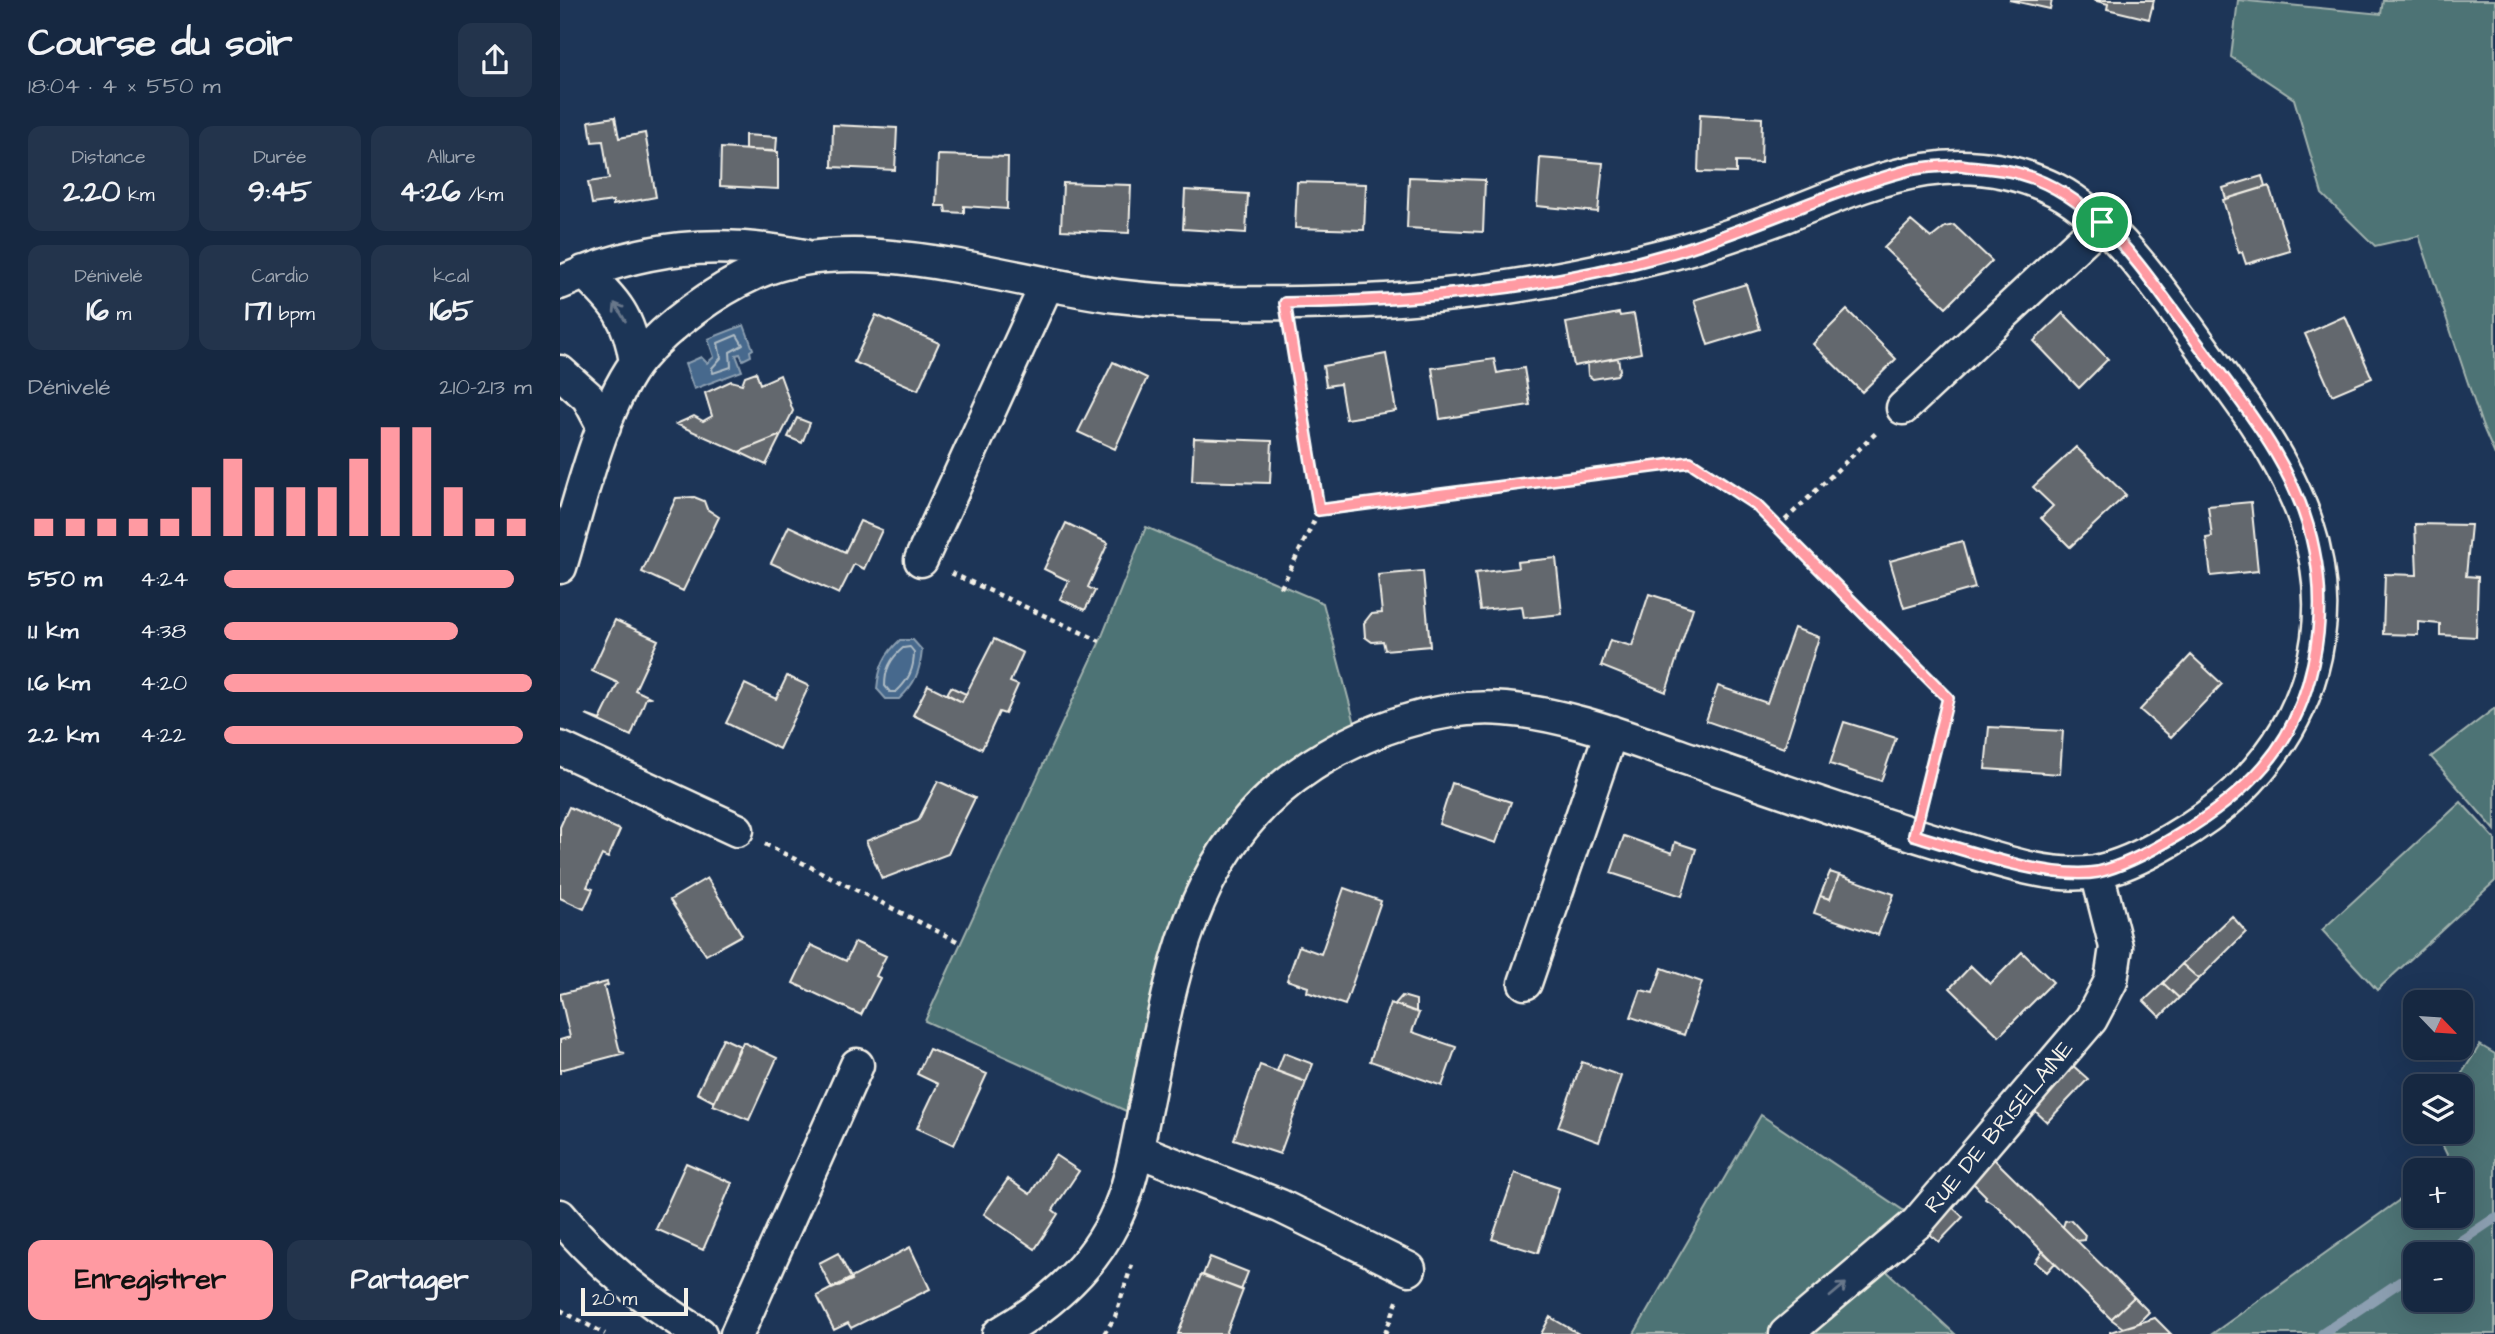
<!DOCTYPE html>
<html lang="fr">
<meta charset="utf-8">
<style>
:root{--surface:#162841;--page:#23344c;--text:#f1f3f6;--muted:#9ea6b1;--line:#35445a;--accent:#ff9aa2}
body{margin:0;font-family:"Architects Daughter",sans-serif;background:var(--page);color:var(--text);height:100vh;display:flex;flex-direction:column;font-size:26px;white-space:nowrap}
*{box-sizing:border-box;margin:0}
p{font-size:23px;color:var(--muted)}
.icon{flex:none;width:38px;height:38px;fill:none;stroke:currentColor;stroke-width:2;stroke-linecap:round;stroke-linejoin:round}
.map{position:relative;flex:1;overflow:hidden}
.drawer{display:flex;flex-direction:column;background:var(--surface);width:560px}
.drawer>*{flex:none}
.needle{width:46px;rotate:115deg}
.tools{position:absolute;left:1843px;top:990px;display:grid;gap:14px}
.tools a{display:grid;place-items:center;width:70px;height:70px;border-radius:14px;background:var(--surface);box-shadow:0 7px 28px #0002,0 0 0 2px var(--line);font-size:35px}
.scale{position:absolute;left:21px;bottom:18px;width:107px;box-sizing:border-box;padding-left:7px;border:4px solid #f4f1e8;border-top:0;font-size:19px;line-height:24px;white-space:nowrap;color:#f4f1e8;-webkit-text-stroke:5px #1d3557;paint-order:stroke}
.pin{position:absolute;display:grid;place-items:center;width:60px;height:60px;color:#fff;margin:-30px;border:4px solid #fff;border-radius:50%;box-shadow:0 2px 7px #0007}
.round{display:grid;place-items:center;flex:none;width:74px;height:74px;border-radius:14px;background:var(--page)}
.headline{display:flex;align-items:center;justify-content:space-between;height:119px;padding:0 28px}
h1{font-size:38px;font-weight:800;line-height:52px}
.figures{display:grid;grid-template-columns:repeat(3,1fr);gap:10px;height:119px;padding:7px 28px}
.figures div{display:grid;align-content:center;border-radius:14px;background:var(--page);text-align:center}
.figures b{font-size:30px;font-weight:800}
.figures small{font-size:19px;font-weight:400}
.figures p{font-size:19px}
.chart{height:196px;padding:14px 28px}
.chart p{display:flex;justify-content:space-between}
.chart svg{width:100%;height:126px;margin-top:7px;stroke:var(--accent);stroke-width:6}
.action{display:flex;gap:14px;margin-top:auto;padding:14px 28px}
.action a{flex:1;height:80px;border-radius:14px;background:var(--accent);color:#111;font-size:28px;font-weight:800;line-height:80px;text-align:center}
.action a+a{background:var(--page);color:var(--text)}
ul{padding:0 28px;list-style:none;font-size:23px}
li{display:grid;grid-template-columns:112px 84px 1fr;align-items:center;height:52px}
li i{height:18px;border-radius:9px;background:var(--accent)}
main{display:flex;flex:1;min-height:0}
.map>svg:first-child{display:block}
.green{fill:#4e7375;stroke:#a1b2ae;stroke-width:2;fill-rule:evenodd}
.water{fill:#46698d;stroke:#8c9fb1;stroke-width:2}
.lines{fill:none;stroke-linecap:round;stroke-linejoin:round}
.shore{stroke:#aebbc4;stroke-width:2}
.stream{stroke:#8c9fb1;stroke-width:10}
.building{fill:#63686e;stroke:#f4f1e8;stroke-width:2}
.street-casing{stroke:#f4f1e8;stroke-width:37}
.path{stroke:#f4f1e8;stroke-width:4.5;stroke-dasharray:5 5;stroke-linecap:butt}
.street{stroke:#1d3557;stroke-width:32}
.oneway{stroke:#68778a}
.route-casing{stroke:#fff;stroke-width:14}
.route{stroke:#ff9aa2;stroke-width:9}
.labels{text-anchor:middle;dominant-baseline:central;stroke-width:7;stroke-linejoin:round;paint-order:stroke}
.street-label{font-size:23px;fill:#f4f1e8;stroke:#1d3557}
</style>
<main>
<section class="drawer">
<div class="headline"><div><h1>Course du soir</h1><p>18:04 · 4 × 550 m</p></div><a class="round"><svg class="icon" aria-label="share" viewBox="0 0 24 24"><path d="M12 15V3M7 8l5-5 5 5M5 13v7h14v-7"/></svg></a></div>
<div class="figures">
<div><p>Distance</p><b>2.20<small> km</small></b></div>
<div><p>Durée</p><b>9:45</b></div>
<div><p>Allure</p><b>4:26<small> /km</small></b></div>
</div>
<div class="figures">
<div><p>Dénivelé</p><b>16<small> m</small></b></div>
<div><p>Cardio</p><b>171<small> bpm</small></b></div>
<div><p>kcal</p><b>165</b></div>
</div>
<div class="chart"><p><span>Dénivelé</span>210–213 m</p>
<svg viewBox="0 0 160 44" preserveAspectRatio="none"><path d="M5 44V38M15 44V38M25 44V38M35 44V38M45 44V38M55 44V27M65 44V17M75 44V27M85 44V27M95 44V27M105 44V17M115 44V6M125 44V6M135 44V27M145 44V38M155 44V38"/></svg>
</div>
<ul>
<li><b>550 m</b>4:24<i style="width:94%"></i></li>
<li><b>1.1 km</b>4:38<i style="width:76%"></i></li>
<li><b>1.6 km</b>4:20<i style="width:100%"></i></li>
<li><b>2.2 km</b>4:22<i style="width:97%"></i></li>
</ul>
<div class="action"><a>Enregistrer</a><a>Partager</a></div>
</section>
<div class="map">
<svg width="1935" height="1334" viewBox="0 0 1935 1334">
<rect width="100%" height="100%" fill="#1d3557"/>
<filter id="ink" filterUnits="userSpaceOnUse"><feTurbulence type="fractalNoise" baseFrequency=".0143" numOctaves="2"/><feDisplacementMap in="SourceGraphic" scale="14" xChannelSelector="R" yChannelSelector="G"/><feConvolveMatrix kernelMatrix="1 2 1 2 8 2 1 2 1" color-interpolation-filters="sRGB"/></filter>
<g filter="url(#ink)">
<path class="green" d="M1678,0L1821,14L1823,0H1935V455L1922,425L1859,236L1815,246L1762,194L1734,99L1671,57Z
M586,527L763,603L799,739L657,860L582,1118L365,1021L540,641Z
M1935,708V830L1871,757Z
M1901,802L1935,839V881L1817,990L1762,930Z
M1920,1045L1935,1054V1334H1652L1855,1189V1216H1900V1171H1881L1891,1163L1876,1132H1900V1087H1893ZM1855,1255H1900V1300H1855Z
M1201,1115L1350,1215L1308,1254L1395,1334H1074Z"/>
<path class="water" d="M184,325L193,349L190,351L191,356L183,360L180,354L176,355L182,371L134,389L125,364L141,357L147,363L154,357L148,339Z
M340,640H353L362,650C360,672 355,684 339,699H326L317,689C319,667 324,655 340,640Z"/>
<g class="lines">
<path class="shore" d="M177,335L183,345L170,352L171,367L153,373L152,368L161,358L158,343Z
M343,648L350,647L354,652C354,669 349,680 336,692H330L325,686C325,670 330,659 343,648Z"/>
<path class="stream" d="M1880,1255L1935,1218
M1762,1334L1855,1272"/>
</g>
<path class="building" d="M1449,0H1492L1490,9Z
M1533,0H1594L1589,19L1547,9L1548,4Z
M1140,114L1202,118L1201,163L1176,162V173L1138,172Z
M55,117L59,138L85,133L96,197L53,205V201L32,204L28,182L49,179L43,141L32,142L29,121Z
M273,125L337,128L335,170L272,167Z
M185,135L217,137L216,151L185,150Z
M161,148L218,152V189L160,186Z
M378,155L448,157L447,209L404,206V213L386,212L385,206H376Z
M980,158L1043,163L1038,212L977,206Z
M1702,176L1705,187L1666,199L1663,188Z
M849,177L925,180L923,232L847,228Z
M737,182L806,184L804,230L735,228Z
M503,183L571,185L569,233L501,230Z
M1709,186L1730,251L1686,264L1682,252L1679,253L1663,200Z
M625,190L688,194L686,233L623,229Z
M1351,221L1371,238L1385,227L1394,225L1432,261L1386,307L1324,248Z
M1186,284L1200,329L1148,345L1134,300Z
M1287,310L1336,359L1302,392L1253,344Z
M1059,313L1060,316L1074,314L1081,353L1014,366L1006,323Z
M1503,313L1548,359L1519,388L1474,341Z
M316,315L379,343L358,390L294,362Z
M1785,316L1812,378L1772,395L1745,334Z
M826,354L836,411L786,419L780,384L766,386L763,366Z
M1058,358L1060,370L1057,375L1033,379L1028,375L1027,363Z
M934,359L937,373L964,368L970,405L880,419L872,368Z
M553,362L587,378L555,449L518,432Z
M196,372L200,384L220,375L233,411L221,435L179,452L116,424L134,416L143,421L152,416L145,393L171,381L182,384L185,376Z
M237,418L250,423L242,443L228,437Z
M221,435L206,465L179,452Z
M634,438L712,441L710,483L632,481Z
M1516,447L1566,495L1510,547L1481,518L1493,506L1473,487Z
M134,497L144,501L147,509L159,517L123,591L82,572L116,498Z
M1691,502L1698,571L1651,576L1646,538L1652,537L1648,506Z
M300,521L322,530L304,569L294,564L279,594L211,563L229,526L285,552Z
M506,523L548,543L528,587L535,591L525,610L500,599L509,581L484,569Z
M1855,524L1911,525L1906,576L1918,577L1916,637L1880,635V624L1858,622V635L1823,634L1825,574L1857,575Z
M1402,541L1415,588L1344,608L1330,561Z
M996,558L1002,614L964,618L962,606L920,610L915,573L958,568L957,562Z
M863,571L870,646L825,650L823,641L812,642L805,637L804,623L811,614L822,613L818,575Z
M1089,594L1133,608L1106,692L1041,666L1050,640L1072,646Z
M55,620L98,640L75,690L90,697L86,698L71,736L26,715L40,720L58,683L32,671Z
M1234,628L1259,637L1224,748L1146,721L1158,686L1207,703Z
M434,639L463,653L450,682L458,685L445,714L439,712L422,749L353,715L368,685L402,702Z
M1631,655L1662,684L1611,737L1580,710Z
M227,676L249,686L219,749L166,723L185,684L216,699Z
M391,687L406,694L402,702L387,694Z
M1284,722L1336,738L1321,781L1270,764Z
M1429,727L1503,731L1500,774L1425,769Z
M378,781L415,798L388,854L322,879L306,841L358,821Z
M892,783L951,802L936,843L879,824Z
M9,807L60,830L48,858L42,855L27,887L33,889L24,909L0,898V827Z
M1064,836L1112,853L1115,842L1136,849L1122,896L1051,873Z
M1270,872L1279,875L1270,899L1260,896Z
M1279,875L1334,894L1318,935L1254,913L1260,896L1270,899Z
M147,878L182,935L146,955L110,900Z
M784,888L821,901L785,1005L747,992L748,987L727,980L739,946L761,954Z
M1672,916L1686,932L1639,979L1622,964Z
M295,942L326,956L316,976L320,978L301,1015L233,983L251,945L286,961Z
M1462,952L1493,982L1439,1036L1390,988L1411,966L1430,984Z
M1622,964L1639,979L1619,998L1603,983Z
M1102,968L1142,982L1124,1035L1071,1017L1081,990L1093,993Z
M47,982L48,985L44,987L60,1052L65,1053L0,1070V1074V1040L10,1037L0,994Z
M1603,983L1619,998L1600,1017L1584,1001Z
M842,996L856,1000V1012L835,1004Z
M830,1003L859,1013L852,1032L896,1047L882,1086L810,1061Z
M163,1038L180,1046L154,1102L137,1093Z
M183,1042L217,1058L189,1120L153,1105Z
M369,1049L427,1074L394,1145L357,1128L378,1084L357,1074Z
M724,1053L753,1064L746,1082L717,1071Z
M1022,1062L1061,1076L1039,1142L998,1127Z
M1510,1063L1528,1079L1487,1122L1472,1108Z
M700,1065L746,1082L720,1154L674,1139Z
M495,1155L519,1171L493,1210L498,1214L475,1249L424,1214L448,1179L470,1194Z
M1432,1157L1574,1297L1551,1319L1437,1206L1425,1198L1426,1196L1411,1181Z
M126,1163L172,1183L143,1250L96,1229Z
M955,1173L999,1188L978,1253L932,1239Z
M1389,1204L1403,1217L1379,1242L1365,1230Z
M1511,1220L1525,1235L1524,1240L1517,1241L1503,1227L1505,1221Z
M350,1247L370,1289L291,1328L288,1323L274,1330L257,1296Z
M1483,1251L1495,1263L1487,1272L1475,1262Z
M278,1253L292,1280L272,1289L259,1263Z
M650,1257L688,1272L681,1290L643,1275Z
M641,1275L683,1290L666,1334H618Z
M1574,1297L1589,1312L1577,1324L1563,1328L1551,1319Z
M990,1317L1019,1334H981Z
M1595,1318L1611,1334H1550V1332Z"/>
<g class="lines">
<g class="street-casing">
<path id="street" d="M24,272C56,303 69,316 76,362
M0,283C82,246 157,239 244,256
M0,372L28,397L44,427
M1343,408L1542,222
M361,560L487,284
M0,567C18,509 42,403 80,358C108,325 155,291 195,273C299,227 446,282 557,296C631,305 707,304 782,302C891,299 999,282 1105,255C1145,245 1184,231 1222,217C1315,180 1399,141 1496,190C1563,224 1625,327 1671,388C1734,474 1781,563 1751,672C1738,720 1712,758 1677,792C1645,822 1579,864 1535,872C1490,879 1438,860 1395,847C1303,820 1213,787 1123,757C1065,737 1006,714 945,709C878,704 808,729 752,765C630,844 613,971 586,1103C578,1141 572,1185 554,1221C530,1270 486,1307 439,1334
M0,748L177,830
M965,983L1051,732
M577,1150L720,1206L849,1269
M0,1216C40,1265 87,1301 140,1334
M177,1334L297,1065
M1226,1334L1357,1223L1531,1019L1551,981L1556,947L1537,872"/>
</g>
<path class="path" d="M759,511L1130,462L1196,505L1388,698L1362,804
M1218,527L1318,431
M391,573L540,641
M721,588L759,511L731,335
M205,844L401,943
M0,1310L45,1334
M544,1334L555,1317L573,1261
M825,1334L838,1299"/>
<use href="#street" class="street"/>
</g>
<defs><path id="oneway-shaft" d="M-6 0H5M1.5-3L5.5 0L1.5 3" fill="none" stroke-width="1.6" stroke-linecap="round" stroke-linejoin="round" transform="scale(1.75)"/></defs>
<g class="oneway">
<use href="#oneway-shaft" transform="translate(60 312) rotate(-121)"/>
<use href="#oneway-shaft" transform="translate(1278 1290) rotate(-40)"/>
</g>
</g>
<g class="lines" filter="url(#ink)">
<g class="route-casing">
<path id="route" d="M1399,165C1418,168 1439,168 1457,173C1537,194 1583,271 1630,333C1679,400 1738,466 1754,550C1769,621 1753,710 1704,766C1679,795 1650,816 1618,835C1595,849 1564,866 1538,872C1490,881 1402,849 1354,835L1388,698L1196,505L1130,462L759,510L725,303C856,301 989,289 1115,252C1193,229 1267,192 1346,171C1363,166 1382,167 1399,165Z"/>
</g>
<use href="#route" class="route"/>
</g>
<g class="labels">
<g class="street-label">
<text transform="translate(1439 1127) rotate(-50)">RUE DE BRISELAINE</text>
</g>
</g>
</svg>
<div class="tools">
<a><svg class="needle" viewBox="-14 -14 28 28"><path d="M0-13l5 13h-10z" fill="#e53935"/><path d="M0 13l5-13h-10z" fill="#9ea6b1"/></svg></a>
<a><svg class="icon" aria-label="layers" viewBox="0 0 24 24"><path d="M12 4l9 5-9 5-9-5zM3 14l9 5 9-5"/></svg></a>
<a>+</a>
<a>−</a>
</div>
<div class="scale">20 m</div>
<div class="pin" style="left:1542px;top:222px;background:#1e9e55"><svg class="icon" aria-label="arrive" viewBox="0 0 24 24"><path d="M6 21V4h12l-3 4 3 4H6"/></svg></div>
</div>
</main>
